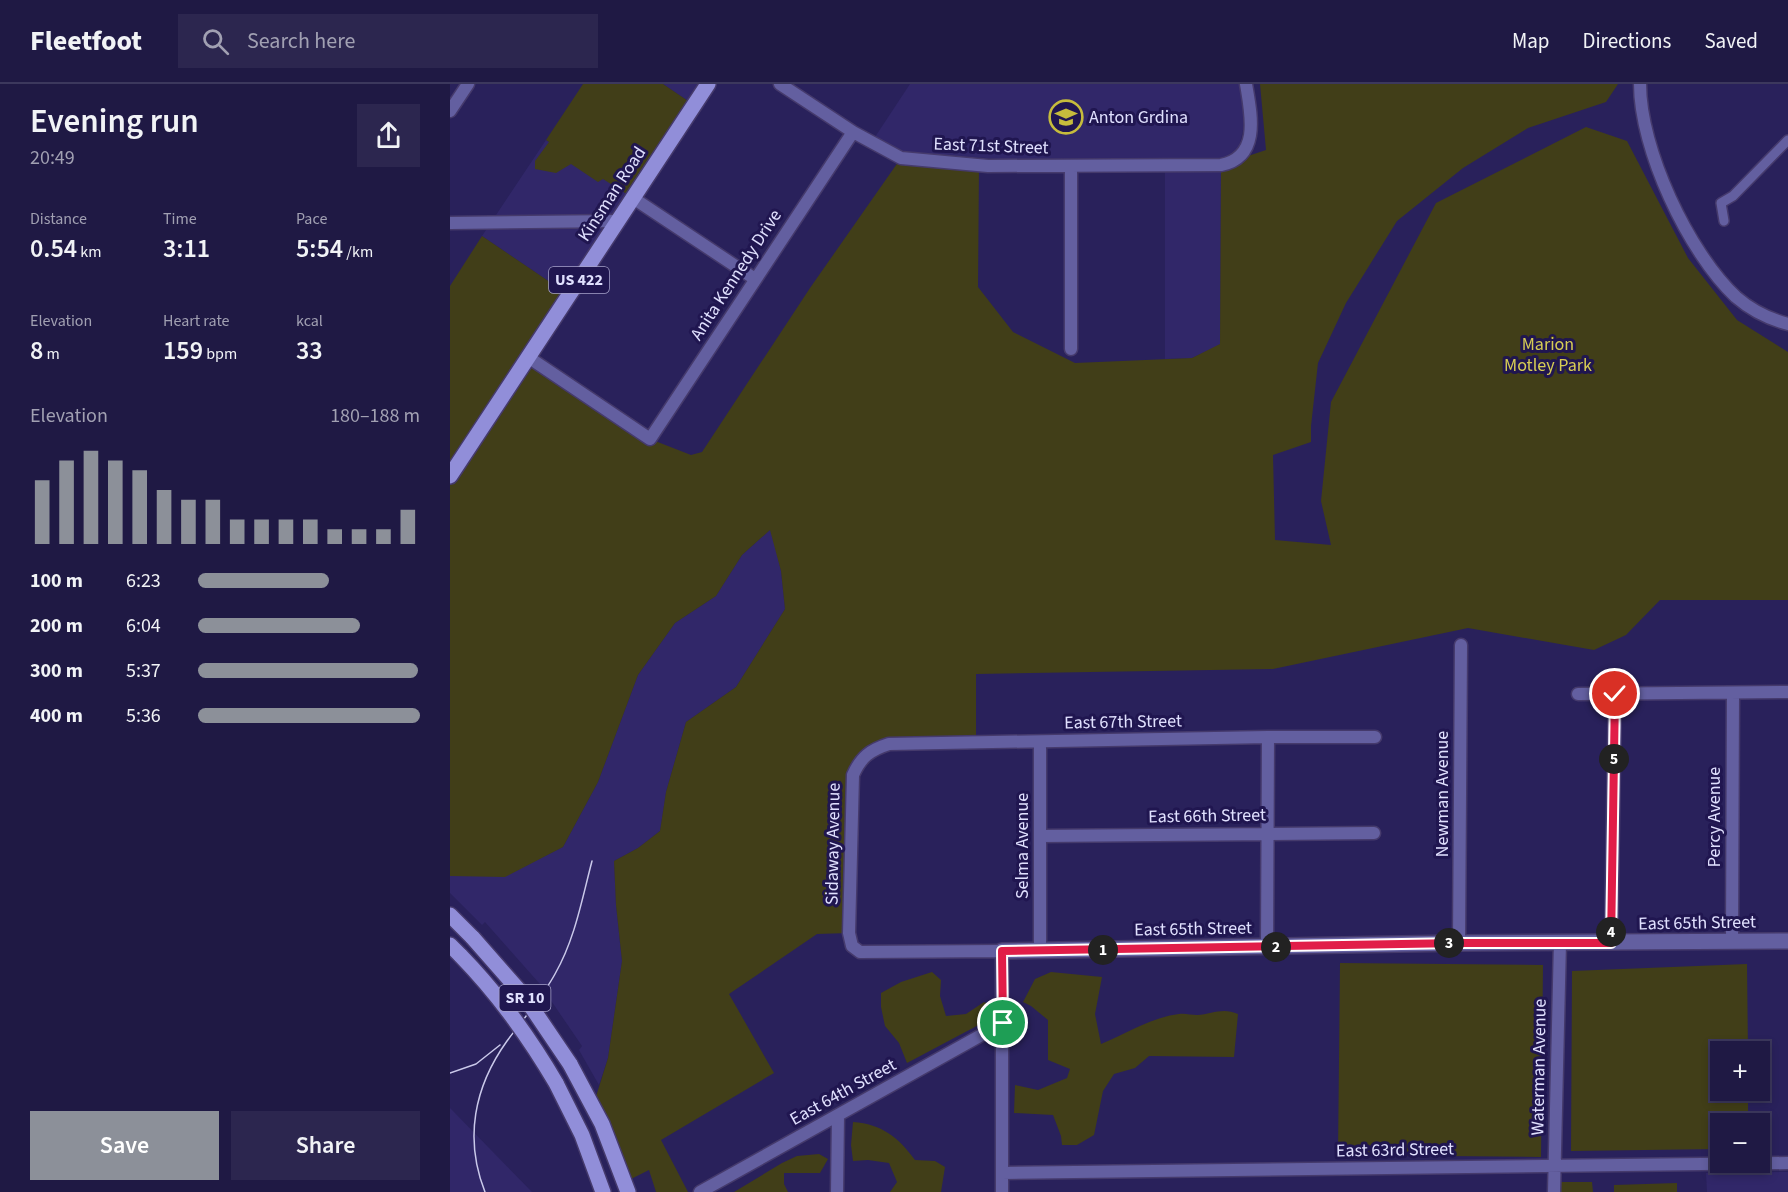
<!DOCTYPE html>
<meta charset="utf-8">
<style>
:root{--surface:#1f1944;--page:#2c264f;--text:#f1f3f6;--muted:#a1a0b2;--line:#3c385d;--accent:#8c9099}
body{margin:0;font-family:"Source Sans 3",sans-serif;background:var(--page);color:var(--text);height:100vh;display:flex;flex-direction:column;font-size:22px;white-space:nowrap}
*{box-sizing:border-box;margin:0}
p{font-size:20px;color:var(--muted)}
.icon{flex:none;width:33px;height:33px;fill:none;stroke:currentColor;stroke-width:2;stroke-linecap:round;stroke-linejoin:round}
.map{position:relative;flex:1;overflow:hidden}
.panel{display:flex;flex-direction:column;background:var(--surface);width:450px}
.panel>*{flex:none}
.controls{position:absolute;left:1260px;top:957px;display:grid;gap:12px}
.controls a{display:grid;place-items:center;width:60px;height:60px;border-radius:0px;background:var(--surface);box-shadow:0 3px 9px #0003,0 0 0 2px var(--line);font-size:30px}
.pin{position:absolute;display:grid;place-items:center;width:51px;height:51px;color:#fff;margin:-26px;border:3px solid #fff;border-radius:50%;box-shadow:0 2px 6px #0007}
.km{position:absolute;width:30px;height:30px;margin:-15px;border-radius:50%;background:#222;color:#fff;font-size:16px;line-height:30px;text-align:center}
.round{display:grid;place-items:center;flex:none;width:63px;height:63px;border-radius:0px;background:var(--page)}
.overview{display:flex;align-items:center;justify-content:space-between;height:102px;padding:0 30px}
h1{font-size:33px;font-weight:600;line-height:45px}
.stats{display:grid;grid-template-columns:repeat(3,1fr);gap:9px;height:102px;padding:6px 30px}
.stats div{display:grid;align-content:center}
.stats b{font-size:26px;font-weight:600}
.stats small{font-size:16px;font-weight:400}
.stats p{font-size:16px}
.chart{height:168px;padding:12px 30px}
.chart p{display:flex;justify-content:space-between}
.chart svg{width:100%;height:108px;margin-top:6px;stroke:var(--accent);stroke-width:6}
.primary-button{display:flex;gap:12px;margin-top:auto;padding:12px 30px}
.primary-button a{flex:1;height:69px;border-radius:0px;background:var(--accent);color:#fff;font-size:24px;font-weight:600;line-height:69px;text-align:center}
.primary-button a+a{background:var(--page);color:var(--text)}
ul{padding:0 30px;list-style:none;font-size:20px}
li{display:grid;grid-template-columns:96px 72px 1fr;align-items:center;height:45px}
li i{height:15px;border-radius:8px;background:var(--accent)}
header{display:flex;align-items:center;gap:36px;box-sizing:border-box;height:84px;padding:0 30px;background:var(--surface);border-bottom:2px solid var(--line)}
header strong{font-size:28px}
nav{display:flex;gap:33px;margin-inline-start:auto;font-size:21px}
.search{width:420px;height:54px;background:var(--page);display:flex;align-items:center;gap:15px;box-sizing:border-box;padding:0 21px;border-radius:0px;color:var(--muted);font-size:22px}
main{display:flex;flex:1;min-height:0}
.map>svg:first-child{display:block}
.built{fill:#312769}
.green{fill:#413e18}
.lines{fill:none;stroke-linecap:round;stroke-linejoin:round}
.pedestrian-casing{stroke:#453a6c;stroke-width:12}
.minor-casing{stroke:#453a6c;stroke-width:15}
.tertiary-casing{stroke:#453a6c;stroke-width:18}
.primary-casing{stroke:#453a6c;stroke-width:18}
.pedestrian{stroke:#635fa0;stroke-width:9}
.minor{stroke:#635fa0;stroke-width:12}
.tertiary{stroke:#635fa0;stroke-width:15}
.primary{stroke:#918ed9;stroke-width:15}
.tram{stroke:#cac9ea;stroke-width:1.5}
.primary-bridge-casing{stroke:#453a6c;stroke-width:18;stroke-linecap:butt}
.primary-bridge{stroke:#918ed9;stroke-width:15}
.route-casing{stroke:#fff;stroke-width:12}
.route{stroke:#e11d48;stroke-width:8}
.labels{text-anchor:middle;dominant-baseline:central;stroke-width:6;stroke-linejoin:round;paint-order:stroke}
.shield{fill:#201650;stroke:#a6a3ca;stroke-width:1.5}
.shield-label{font-size:16px;font-weight:bold;fill:#e0e0fe}
.poi-label{font-size:18px;fill:#e0e0fe;stroke:#201650;text-anchor:start}
.street-label{font-size:18px;fill:#e0e0fe;stroke:#201650}
.park-label{font-size:18px;fill:#d7cd53;stroke:#201650}
</style>
<header>
<strong>Fleetfoot</strong>
<div class="search"><svg class="icon" aria-label="search" viewBox="0 0 24 24"><circle cx="10" cy="10" r="6"/><path d="M15 15l6 6"/></svg>Search here</div>
<nav><a>Map</a><a>Directions</a><a>Saved</a></nav>
</header>
<main>
<section class="panel">
<div class="overview"><div><h1>Evening run</h1><p>20:49</p></div><a class="round"><svg class="icon" aria-label="share" viewBox="0 0 24 24"><path d="M12 15V3M7 8l5-5 5 5M5 13v7h14v-7"/></svg></a></div>
<div class="stats">
<div><p>Distance</p><b>0.54<small> km</small></b></div>
<div><p>Time</p><b>3:11</b></div>
<div><p>Pace</p><b>5:54<small> /km</small></b></div>
</div>
<div class="stats">
<div><p>Elevation</p><b>8<small> m</small></b></div>
<div><p>Heart rate</p><b>159<small> bpm</small></b></div>
<div><p>kcal</p><b>33</b></div>
</div>
<div class="chart"><p><span>Elevation</span>180–188 m</p>
<svg viewBox="0 0 160 44" preserveAspectRatio="none"><path d="M5 44V18M15 44V10M25 44V6M35 44V10M45 44V14M55 44V22M65 44V26M75 44V26M85 44V34M95 44V34M105 44V34M115 44V34M125 44V38M135 44V38M145 44V38M155 44V30"/></svg>
</div>
<ul>
<li><b>100 m</b>6:23<i style="width:59%"></i></li>
<li><b>200 m</b>6:04<i style="width:73%"></i></li>
<li><b>300 m</b>5:37<i style="width:99%"></i></li>
<li><b>400 m</b>5:36<i style="width:100%"></i></li>
</ul>
<div class="primary-button"><a>Save</a><a>Share</a></div>
</section>
<div class="map">
<svg width="1338" height="1108" viewBox="0 0 1338 1108">
<rect width="100%" height="100%" fill="#29215b"/>
<path class="built" d="M213,0H258L244,21Z
M460,0H789L793,19V46L789,63L780,72L772,74L550,75L452,68L425,53Z
M96,56L183,114L119,211L32,152Z
M771,81L770,261L742,274L715,275V82Z
M321,445L331,487L335,525L286,603L236,638L216,708L210,747L188,764L164,777L166,821L172,877L158,974L149,1001L129,966L132,962L89,899L35,838L32,841L0,809V792H55L113,763L148,698L188,591L225,539L266,512L292,471Z
M0,1024L2,1026L82,1108H0Z
M1338,1088V1108H1257L1256,1089Z"/>
<path class="green" d="M133,0H213L244,21L183,114L153,95L148,98L121,80L106,89L85,85V77L99,58L96,56Z
M810,0H1168L1156,18L1078,44L1013,84L947,137L896,219L868,279L861,342V358L823,371L825,456L881,461L871,417L881,318L986,119L1136,43L1177,57L1238,174L1287,236L1338,268V516H1210L1176,551L1144,566L1018,544L823,585L526,590V659L439,660L410,676L399,849L367,850L279,910L324,989L211,1056L238,1108H206L199,1086L175,1098L143,1022L158,974L172,877L166,821L164,777L188,764L210,747L216,708L236,638L286,603L335,525L331,487L320,446L292,471L266,512L225,539L188,591L148,698L113,763L55,793L0,792V202L32,152L119,211L78,273L200,355L241,371L252,368L360,204L451,74L529,81L528,203L563,248L625,279L742,274L770,260L771,81L816,66Z
M890,879L1093,881L1091,1073L888,1071Z
M1297,880L1298,967L1270,968V1006L1298,1007V1039L1270,1040V1065L1121,1067L1122,887Z
M482,888L491,896L490,912L496,932L516,930L534,918L536,919L538,936L457,979L449,959L435,942L431,923V909L451,898Z
M601,888L652,893L645,930L651,960C676,950 702,933 729,930C735,929 741,931 747,931C762,930 773,923 788,930L784,973L699,972L685,984L664,990L653,1007L644,1051L627,1061H612L611,1052L603,1031L564,1029L565,1001L588,1006L617,994L620,985L598,976V936L581,922L573,918L585,895Z
M403,1038C432,1040 449,1054 465,1076L485,1077L495,1083L491,1108H440L447,1098L439,1079L418,1076L403,1077L401,1061Z
M369,1070L378,1075L370,1089H334V1100L338,1108H284L332,1079L347,1072Z
M1111,1098H1142L1143,1108H1111Z
M1227,1099V1108H1164V1101Z"/>
<g class="lines">
<g class="pedestrian-casing">
<path id="pedestrian" d="M1274,137L1271,119L1283,112L1338,56"/>
</g>
<g class="minor-casing">
<path id="minor" d="M330,0L403,48L451,74L538,82L771,81C811,73 801,30 796,0
M1190,0C1190,65 1238,168 1286,213C1301,226 1319,235 1338,240
M0,27L18,0
M621,82V265
M183,114L305,195
M0,139L168,137
M78,273L200,355L403,48
M1128,610L1338,608
M590,658V867
M591,752L924,749
M1282,858L1283,609
M1009,859L1011,561
M1161,859L1165,610
M817,863L818,653
M552,1089L1338,1079
M250,1108L553,939
M387,1108L388,1032
M552,1108V867L410,868L402,862L399,849L403,691C411,673 420,666 439,660L818,653H925
M1104,1108L1110,858"/>
</g>
<g class="tertiary-casing">
<path id="tertiary" d="M552,867L1009,859L1338,857"/>
</g>
<g class="primary-casing">
<path id="primary" d="M0,392L258,0
M0,831L23,854
M0,861L11,872
M120,980L152,1040L178,1108
M106,999L132,1051L153,1108"/>
</g>
<use href="#pedestrian" class="pedestrian"/>
<use href="#minor" class="minor"/>
<use href="#tertiary" class="tertiary"/>
<use href="#primary" class="primary"/>
<path class="tram" d="M0,989L26,980L50,961
M35,1108C14,1055 24,1003 57,957C73,935 92,914 105,890C125,855 132,815 142,777"/>
<g class="primary-bridge-casing">
<path id="primary-bridge" d="M23,854L74,912L120,980
M11,872C48,910 79,953 106,999"/>
</g>
<use href="#primary-bridge" class="primary-bridge"/>
</g>
<g class="lines">
<g class="route-casing">
<path id="route" d="M553,939L552,867L1010,859H1161L1165,610"/>
</g>
<use href="#route" class="route"/>
</g>
<defs>
<g id="school-ring" transform="scale(1.725)"><circle r="9.5" fill="#201650" stroke="#c6bc3c" stroke-width="1.5"/><path d="M0-5L7-2L0 1L-7-2ZM-4 1L0 2.5L4 1V4Q0 6-4 4Z" fill="#c6bc3c"/></g>
</defs>
<g fill-rule="evenodd">
<use href="#school-ring" x="616" y="33"/>
</g>
<g class="labels">
<g class="shield">
<rect x="99" y="183" width="60" height="26" rx="4.5"/>
<rect x="49.5" y="901" width="51" height="26" rx="4.5"/>
</g>
<g class="shield-label">
<text x="129" y="196">US 422</text>
<text x="75" y="914">SR 10</text>
</g>
<g class="poi-label">
<text x="639" y="33">Anton Grdina</text>
</g>
<g class="street-label">
<text transform="translate(541 62) rotate(2)">East 71st Street</text>
<text transform="translate(162 110) rotate(-57)">Kinsman Road</text>
<text transform="translate(286 191) rotate(-57)">Anita Kennedy Drive</text>
<text transform="translate(673 638) rotate(-1)">East 67th Street</text>
<text transform="translate(992 710) rotate(-90)">Newman Avenue</text>
<text transform="translate(757 732) rotate(-1)">East 66th Street</text>
<text transform="translate(1264 733) rotate(-90)">Percy Avenue</text>
<text transform="translate(383 760) rotate(-89)">Sidaway Avenue</text>
<text transform="translate(572 762) rotate(-90)">Selma Avenue</text>
<text transform="translate(1247 839) rotate(-1)">East 65th Street</text>
<text transform="translate(743 845) rotate(-1)">East 65th Street</text>
<text transform="translate(1089 983) rotate(-89)">Waterman Avenue</text>
<text transform="translate(393 1008) rotate(-29)">East 64th Street</text>
<text transform="translate(945 1066) rotate(-1)">East 63rd Street</text>
</g>
<g class="park-label">
<text x="1098" y="260">Marion<tspan x="1098" dy="21">Motley Park</tspan></text>
</g>
</g>
</svg>
<div class="controls">
<a>+</a>
<a>−</a>
</div>
<div class="pin" style="left:553px;top:939px;background:#1e9e55"><svg class="icon" aria-label="arrive" viewBox="0 0 24 24"><path d="M6 21V4h12l-3 4 3 4H6"/></svg></div>
<div class="pin" style="left:1165px;top:610px;background:#d93025"><svg class="icon" aria-label="check" viewBox="0 0 24 24"><path d="M5 12l5 5 9-10"/></svg></div>
<b class="km" style="left:653px;top:866px">1</b>
<b class="km" style="left:826px;top:863px">2</b>
<b class="km" style="left:999px;top:859px">3</b>
<b class="km" style="left:1161px;top:848px">4</b>
<b class="km" style="left:1164px;top:675px">5</b>
</div>
</main>
